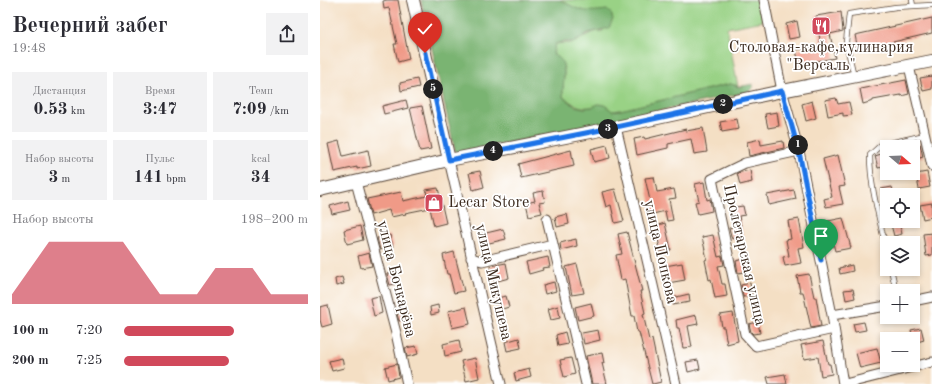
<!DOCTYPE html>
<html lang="ru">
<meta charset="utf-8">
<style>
:root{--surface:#fff;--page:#f2f2f3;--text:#2b2b33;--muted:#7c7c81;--accent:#d1495b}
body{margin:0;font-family:"Old Standard TT",serif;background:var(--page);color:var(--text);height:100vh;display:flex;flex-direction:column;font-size:15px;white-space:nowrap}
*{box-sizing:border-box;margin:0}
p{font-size:13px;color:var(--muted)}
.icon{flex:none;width:22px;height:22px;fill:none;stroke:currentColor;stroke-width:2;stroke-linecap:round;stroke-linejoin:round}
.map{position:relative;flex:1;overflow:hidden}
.panel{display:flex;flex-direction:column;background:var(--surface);width:320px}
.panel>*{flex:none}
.needle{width:26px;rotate:109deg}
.buttons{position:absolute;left:560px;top:140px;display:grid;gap:8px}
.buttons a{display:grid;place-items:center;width:40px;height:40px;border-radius:0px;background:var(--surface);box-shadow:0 2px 6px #0003;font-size:20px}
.pin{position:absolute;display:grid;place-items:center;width:34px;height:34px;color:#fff;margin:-41px -17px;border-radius:50% 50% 50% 0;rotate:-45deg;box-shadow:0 0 4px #0007}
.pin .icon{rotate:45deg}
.km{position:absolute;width:20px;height:20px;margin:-10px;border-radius:50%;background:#222;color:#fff;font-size:11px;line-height:20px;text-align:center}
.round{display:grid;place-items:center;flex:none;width:42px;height:42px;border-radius:0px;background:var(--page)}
.overview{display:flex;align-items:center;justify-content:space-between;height:68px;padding:0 12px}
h1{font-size:22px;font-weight:700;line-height:30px}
.figures{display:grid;grid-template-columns:repeat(3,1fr);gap:6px;height:68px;padding:4px 12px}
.figures div{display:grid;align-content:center;border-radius:0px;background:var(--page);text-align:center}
.figures b{font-size:17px;font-weight:700}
.figures small{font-size:11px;font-weight:400}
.figures p{font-size:11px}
.chart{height:112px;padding:8px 12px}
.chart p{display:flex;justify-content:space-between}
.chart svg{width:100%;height:72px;margin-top:4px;fill:var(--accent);opacity:.7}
ul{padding:0 12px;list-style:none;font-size:13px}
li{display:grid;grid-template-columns:64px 48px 1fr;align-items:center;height:30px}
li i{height:10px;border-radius:5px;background:var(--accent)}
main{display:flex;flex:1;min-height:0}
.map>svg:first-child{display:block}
.green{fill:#99d285;stroke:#6a7e52}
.forest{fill:#7ab472;stroke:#5a6f48}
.building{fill:#f09a87}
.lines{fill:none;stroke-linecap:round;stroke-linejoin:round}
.service-casing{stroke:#574537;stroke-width:6}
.minor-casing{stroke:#574537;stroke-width:11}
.tertiary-casing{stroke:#574537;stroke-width:14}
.service{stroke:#fff;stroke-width:4.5}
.minor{stroke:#fff;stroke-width:9}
.tertiary{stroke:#fff;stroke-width:12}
.route-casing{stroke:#fff;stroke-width:8}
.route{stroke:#1a73e8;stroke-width:5}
.labels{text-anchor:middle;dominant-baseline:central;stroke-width:3.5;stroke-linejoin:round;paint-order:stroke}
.poi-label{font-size:16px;fill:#3b2a1e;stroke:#fff}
.street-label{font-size:16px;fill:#3b2a1e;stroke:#fff}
</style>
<main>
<section class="panel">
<div class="overview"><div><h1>Вечерний забег</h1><p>19:48</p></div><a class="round"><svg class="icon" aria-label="share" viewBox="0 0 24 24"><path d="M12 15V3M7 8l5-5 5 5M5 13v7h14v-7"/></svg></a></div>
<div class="figures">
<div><p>Дистанция</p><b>0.53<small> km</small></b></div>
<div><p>Время</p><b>3:47</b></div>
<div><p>Темп</p><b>7:09<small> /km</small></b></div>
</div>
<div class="figures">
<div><p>Набор высоты</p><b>3<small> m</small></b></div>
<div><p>Пульс</p><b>141<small> bpm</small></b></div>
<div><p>kcal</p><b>34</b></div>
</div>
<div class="chart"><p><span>Набор высоты</span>198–200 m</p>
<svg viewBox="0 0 160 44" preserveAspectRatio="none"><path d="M0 44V38L10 22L20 6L30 6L40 6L50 6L60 6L70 22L80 38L90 38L100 38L110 22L120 22L130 22L140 38L150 38L160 38V44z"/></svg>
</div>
<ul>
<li><b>100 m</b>7:20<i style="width:60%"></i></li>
<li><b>200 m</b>7:25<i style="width:57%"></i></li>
</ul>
</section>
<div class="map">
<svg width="612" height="384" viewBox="0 0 612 384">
<rect width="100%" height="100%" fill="#fff"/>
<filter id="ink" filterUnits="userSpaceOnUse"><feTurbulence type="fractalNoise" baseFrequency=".025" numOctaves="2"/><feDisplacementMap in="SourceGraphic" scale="8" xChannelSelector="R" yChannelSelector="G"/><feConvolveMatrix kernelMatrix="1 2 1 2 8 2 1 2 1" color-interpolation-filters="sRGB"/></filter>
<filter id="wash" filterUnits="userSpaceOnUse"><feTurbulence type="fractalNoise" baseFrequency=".012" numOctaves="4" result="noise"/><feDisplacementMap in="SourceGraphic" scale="16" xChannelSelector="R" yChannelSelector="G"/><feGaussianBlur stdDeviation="0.9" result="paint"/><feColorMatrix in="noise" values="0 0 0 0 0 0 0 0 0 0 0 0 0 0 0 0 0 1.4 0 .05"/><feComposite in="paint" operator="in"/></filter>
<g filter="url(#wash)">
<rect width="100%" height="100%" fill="#f4dfc4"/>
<path class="green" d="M240,0H439L443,21L407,28L418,87L415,85L410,84L301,110L292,111L285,105C264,108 261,110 243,97C242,87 247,69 241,61C240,58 236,56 233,54L235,44C241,43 248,44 254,42C266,38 267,31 283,31L270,12L261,11Z"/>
<path class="forest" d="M101,0H240C261,11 263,13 287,10L291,13L293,19L289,28L268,33L255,42H242L235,44L233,54C236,56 240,58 241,60C247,69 242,87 243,97L255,106L264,108L272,107L278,104L285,105L292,111L301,110L410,84L415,85L418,87L433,84V88L428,92L137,154L135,151Z"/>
<g id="blocks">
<path class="building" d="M67,0H78L89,59L78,62L74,44H77L69,8L64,9L63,1Z
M521,12L523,31L510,34L515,58L479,64L476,50L501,46L496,16Z
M612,18V33L538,50L535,35Z
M477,21L480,37L469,39L466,24Z
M612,76V89L603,91L600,78Z
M97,79L99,87L81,91L80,83Z
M586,80L589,94L581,96V95L553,100V101L543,104L540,89Z
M516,98L518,104L529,102L532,115L523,116V113L508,116L505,100Z
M86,100L88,108L64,114L62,106Z
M492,101L496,118L486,121L482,104Z
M102,106L111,149L100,151L90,108Z
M457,112L459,126L448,128L445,114Z
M417,119L419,129L402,132L400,122Z
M383,128L387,152L374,154L371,139L348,144V148L317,155L314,139L324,137L325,139L366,129V131Z
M440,139L441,145L463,141L464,148L429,156L427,142Z
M19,141L23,156L48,150L51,166L37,169V167L14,172L8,144Z
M600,144L603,157L593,160V145Z
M287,145L290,158L274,162L271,149Z
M251,150L254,166L201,178L198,164Z
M567,152V166L558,168L555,156Z
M518,155L525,186L519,187L523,204L506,207L504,199L512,197L503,159Z
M430,170L432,182L420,185L417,173Z
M160,171L164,187L153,190L149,173Z
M607,172L610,187L599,189L596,174Z
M334,177L337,192L354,189L356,198L349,199L353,220L347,221L345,211L333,214L325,178Z
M384,182L387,200L390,199L392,211L378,214L375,202L379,201L375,184Z
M572,187L574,195H562L561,189Z
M118,188L126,223L114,226L110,208L85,213L86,214L71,217L69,210L51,215L47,199L81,192L83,201L107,196L106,190Z
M295,189L304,221L295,223L291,205L286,207L282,192Z
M474,190L476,199L449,205L447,195Z
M223,191L225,202L219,203L222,213L209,216L206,203L215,201L213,193Z
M28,201L30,210L12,214L10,206Z
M612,203V217L603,219L600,205Z
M423,206L425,215L419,216L423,237L412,239L409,228L413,227L409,208Z
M247,214L249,224L237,227L235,217Z
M523,218L531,248L515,251L508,221Z
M479,219L484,247L478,248L481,263L465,266L463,257L469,256L466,240L471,239L468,221Z
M570,221H579L582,234L574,236Z
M345,223L351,250L339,252L338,245L339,244L335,226Z
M40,226L43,240L27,244L24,230Z
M183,229L186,239L165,244L162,234Z
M307,232L322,291H320L325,313L323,314L329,340L332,339L341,382L333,384H332L319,332H317L314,316H312L305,279L301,280L296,255L302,254L298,234Z
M612,233V255L606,256L603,234Z
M70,235L73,247L60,250L57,238Z
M393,235L398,257L402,256L404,265L398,266L402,284H405L407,296L395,298L391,279L389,280L385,260L387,259L382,237Z
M256,239L257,246L241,250L240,243Z
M134,252L144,291L134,293L129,274H127L123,255Z
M49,253L52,266L41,268L38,256Z
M228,257L230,267L222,268L223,270L209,274L206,262Z
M428,258L430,271L418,273L416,261Z
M186,263L189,278L174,282L170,266Z
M362,263L365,280L348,283L345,266Z
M257,264L264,293L252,295L246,267Z
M532,265L533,271L520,274L519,268Z
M76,272L79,283L70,285L67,274Z
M489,274L494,297H496L501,326L491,328L483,292H480L477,276Z
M22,277L24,284L16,286L15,279Z
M234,282L236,291L225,294L223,285Z
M430,283L432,296L423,297L421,285Z
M533,289L535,298L526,300L524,290Z
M369,294L370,302L353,305L352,298Z
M59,296L62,313L54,316L50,298Z
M186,296L189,307L179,310L177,298Z
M271,303L274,316L258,320L255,307Z
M8,305L12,324L2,327L0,320V307Z
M118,305L119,313L111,315L110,307Z
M238,306L240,318L231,320L228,309Z
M146,307L150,324L132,328L128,311Z
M87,312L89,319L79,321L77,314Z
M413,313L418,341L407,344L404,327H402L400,315Z
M376,315L378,324L368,326L372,347L363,348L359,328H357L356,320Z
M438,322L440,333L433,334L431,332L429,324Z
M544,322L546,330L535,332L533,324Z
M601,328L604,340L594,343L591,330Z
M278,330L280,340L264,344L262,333Z
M245,332L248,344L238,346L236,335Z
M199,338L201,348L187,351L185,342Z
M139,340L141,352L125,356L123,344Z
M503,341L508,364H510L512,374L501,376L498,357L484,359L481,345Z
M96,346L98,354L87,357L85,348Z
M557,348L561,363L540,368L536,353Z
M282,353L284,363H282L287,384H272L266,356Z
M22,358L24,368L12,371L9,361Z
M155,358L159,378L146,381L141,361Z
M251,358L255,374L244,377L240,360Z
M378,360L380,369L368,372L366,362Z
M77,364L79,377L68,380L65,367Z
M209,369L211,377L196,381L194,373Z
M465,374L467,384H449L447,377Z"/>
</g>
</g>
<g filter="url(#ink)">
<use href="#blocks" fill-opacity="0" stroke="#574537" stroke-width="1"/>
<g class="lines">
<g class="service-casing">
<path id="service" d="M592,0L593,6
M534,76L526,42L529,14L576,7L612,5
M567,253C560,220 550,188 550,155L561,145L605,135
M571,269L576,291"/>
</g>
<g class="minor-casing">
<path id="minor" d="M444,0L462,91L479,151L512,315L523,384
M589,66L612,166
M296,127L356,384
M479,151L425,163L392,179L425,334L436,346L514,329
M129,160L181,384
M36,182L76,333L87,384
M227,219L233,244
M151,258L162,261L233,244L266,384
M593,301L612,297
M512,315L567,306
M525,384L612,362"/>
</g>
<g class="tertiary-casing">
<path id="tertiary" d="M93,0L129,160
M0,190L129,160L296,127L462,91L612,61"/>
</g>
<use href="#service" class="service"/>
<use href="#minor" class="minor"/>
<use href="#tertiary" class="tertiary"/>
</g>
</g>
<g class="lines" filter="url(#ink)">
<g class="route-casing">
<path id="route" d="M105,53L129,160L296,127L462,91L479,152L501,260"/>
</g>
<use href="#route" class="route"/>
</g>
<defs>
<g id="restaurant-square" transform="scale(1)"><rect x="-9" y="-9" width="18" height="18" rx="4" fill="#d1495b" stroke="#fff"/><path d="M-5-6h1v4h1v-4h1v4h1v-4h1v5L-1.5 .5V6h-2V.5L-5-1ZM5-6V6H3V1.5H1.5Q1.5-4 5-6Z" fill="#fff"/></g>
<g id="shop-square" transform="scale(1)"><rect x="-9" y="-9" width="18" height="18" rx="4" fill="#d1495b" stroke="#fff"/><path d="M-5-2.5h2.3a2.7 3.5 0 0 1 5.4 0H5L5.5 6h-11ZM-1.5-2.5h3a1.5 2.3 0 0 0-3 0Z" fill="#fff"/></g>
</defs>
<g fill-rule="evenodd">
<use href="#restaurant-square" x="501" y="26"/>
<use href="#shop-square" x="114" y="203"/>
</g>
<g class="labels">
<g class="poi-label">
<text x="501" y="48">Столовая-кафе,кулинария<tspan x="501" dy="18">"Версаль"</tspan></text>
<text x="128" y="203" text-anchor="start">Lecar Store</text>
</g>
<g class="street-label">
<text transform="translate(340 252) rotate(77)">улица Попкова</text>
<text transform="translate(424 255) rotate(77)">Пролетарская улица</text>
<text transform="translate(76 279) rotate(76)">улица Бочкарёва</text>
<text transform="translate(173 282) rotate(77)">улица Микушева</text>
</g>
</g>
</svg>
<div class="buttons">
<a><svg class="needle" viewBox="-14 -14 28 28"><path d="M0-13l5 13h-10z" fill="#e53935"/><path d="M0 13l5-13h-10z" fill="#7c7c81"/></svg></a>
<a><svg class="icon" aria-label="locate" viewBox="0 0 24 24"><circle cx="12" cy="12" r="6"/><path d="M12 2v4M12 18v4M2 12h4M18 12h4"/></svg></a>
<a><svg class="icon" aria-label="layers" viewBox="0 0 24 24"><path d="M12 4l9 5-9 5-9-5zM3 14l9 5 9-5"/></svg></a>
<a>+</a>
<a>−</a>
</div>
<div class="pin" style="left:501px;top:260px;background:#1e9e55"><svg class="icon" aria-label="arrive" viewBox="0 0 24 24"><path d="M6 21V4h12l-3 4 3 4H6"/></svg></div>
<div class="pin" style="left:105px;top:53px;background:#d93025"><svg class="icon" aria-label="check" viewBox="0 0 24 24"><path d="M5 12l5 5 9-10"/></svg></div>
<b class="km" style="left:478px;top:145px">1</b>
<b class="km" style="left:403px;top:104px">2</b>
<b class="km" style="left:288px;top:129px">3</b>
<b class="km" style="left:173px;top:151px">4</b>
<b class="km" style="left:113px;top:89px">5</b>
</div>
</main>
